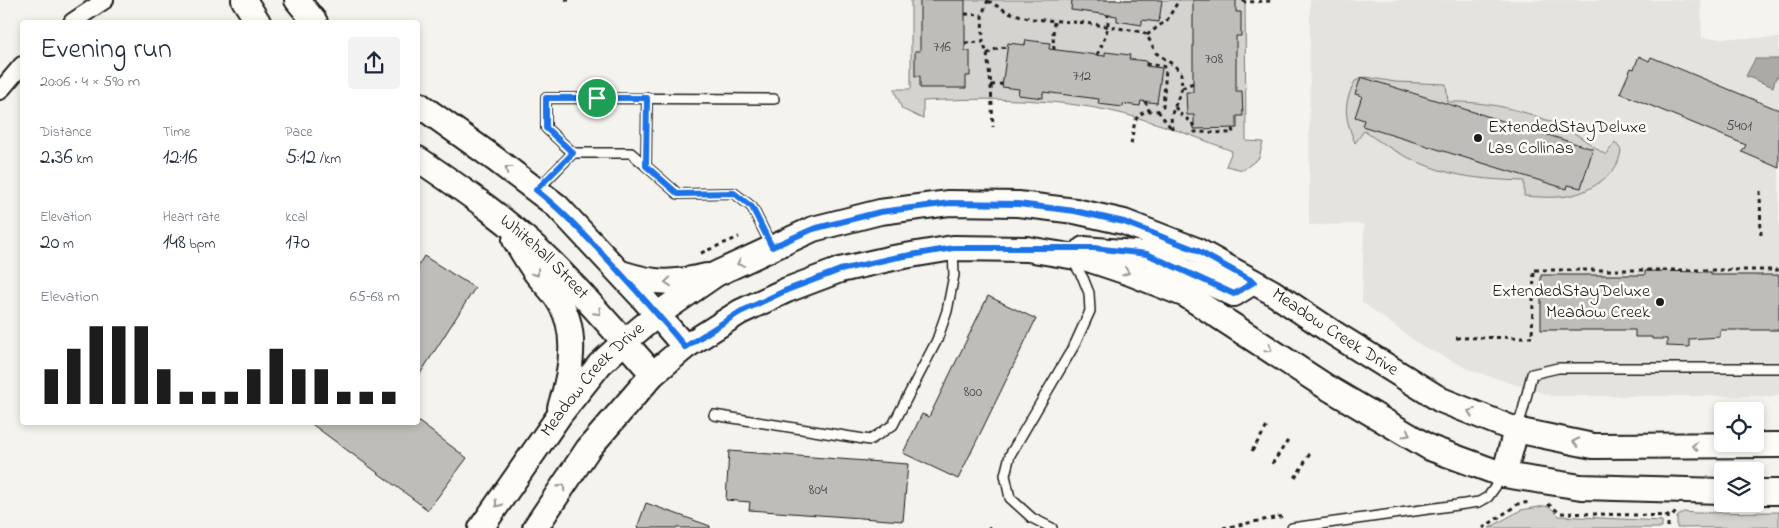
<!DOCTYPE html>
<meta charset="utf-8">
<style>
:root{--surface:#fff;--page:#f2f2f3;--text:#1f2937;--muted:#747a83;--accent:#1c1c1c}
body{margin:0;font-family:"Indie Flower",sans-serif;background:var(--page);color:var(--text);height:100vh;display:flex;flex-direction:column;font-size:19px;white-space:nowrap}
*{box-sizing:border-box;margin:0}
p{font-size:16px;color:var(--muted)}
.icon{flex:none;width:28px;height:28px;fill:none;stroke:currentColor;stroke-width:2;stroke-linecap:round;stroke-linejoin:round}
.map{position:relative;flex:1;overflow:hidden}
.drawer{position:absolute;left:20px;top:20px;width:400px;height:405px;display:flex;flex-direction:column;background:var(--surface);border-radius:5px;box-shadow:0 2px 8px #0003}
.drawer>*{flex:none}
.tools{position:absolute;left:1714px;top:402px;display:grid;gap:10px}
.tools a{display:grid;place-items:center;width:50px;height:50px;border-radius:5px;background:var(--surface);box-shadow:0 2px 8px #0003;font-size:25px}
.pin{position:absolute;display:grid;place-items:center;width:42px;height:42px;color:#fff;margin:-21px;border:2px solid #fff;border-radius:50%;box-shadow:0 1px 5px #0007}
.round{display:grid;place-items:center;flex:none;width:52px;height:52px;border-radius:5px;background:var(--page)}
.summary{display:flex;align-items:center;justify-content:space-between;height:85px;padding:0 20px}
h1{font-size:28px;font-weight:600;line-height:38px}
.stats{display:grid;grid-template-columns:repeat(3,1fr);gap:8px;height:85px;padding:5px 20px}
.stats div{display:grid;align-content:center}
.stats b{font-size:21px;font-weight:600}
.stats small{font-size:14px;font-weight:400}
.stats p{font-size:14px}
.chart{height:140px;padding:10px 20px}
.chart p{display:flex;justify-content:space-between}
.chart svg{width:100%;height:90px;margin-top:5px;stroke:var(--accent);stroke-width:6}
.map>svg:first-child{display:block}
.built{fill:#e4e3de}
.green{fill:#d4d3cf;stroke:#787876}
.water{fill:#abaaa6;stroke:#72716f}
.building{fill:#bebdba;stroke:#1c1c1c}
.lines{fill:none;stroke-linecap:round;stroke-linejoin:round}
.lane-casing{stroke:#1c1c1c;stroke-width:12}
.street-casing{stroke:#1c1c1c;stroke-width:20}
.secondary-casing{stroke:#1c1c1c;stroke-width:28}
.path{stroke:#1c1c1c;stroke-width:3;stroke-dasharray:4 4;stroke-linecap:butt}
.lane{stroke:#fdfcf7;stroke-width:9}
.street{stroke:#fdfcf7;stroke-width:16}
.secondary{stroke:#fdfcf7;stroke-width:24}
.oneway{stroke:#989794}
.route-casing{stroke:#fff;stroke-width:10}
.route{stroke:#1a73e8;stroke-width:6}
.poi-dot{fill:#1c1c1c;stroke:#fdfcf7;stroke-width:2}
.labels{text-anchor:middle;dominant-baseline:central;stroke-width:5;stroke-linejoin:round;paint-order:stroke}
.number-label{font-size:15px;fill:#444}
.poi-label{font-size:18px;fill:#1c1c1c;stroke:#fdfcf7;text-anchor:start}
.street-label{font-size:18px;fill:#1c1c1c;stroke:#fdfcf7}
</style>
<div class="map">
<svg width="1779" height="528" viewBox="0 0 1779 528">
<rect width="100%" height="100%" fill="#f4f3ee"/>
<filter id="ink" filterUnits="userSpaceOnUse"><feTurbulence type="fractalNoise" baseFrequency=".02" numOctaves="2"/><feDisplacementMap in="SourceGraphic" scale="10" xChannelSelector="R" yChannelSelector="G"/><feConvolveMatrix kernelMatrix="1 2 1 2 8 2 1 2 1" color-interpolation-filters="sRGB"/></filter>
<g filter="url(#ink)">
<path class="built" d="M1310,0H1701L1702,38H1779V396H1552L1473,371L1422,346L1362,302L1364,224L1309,225Z"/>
<path class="green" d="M911,0H1245L1246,141L1263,142L1259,158L1243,170L1226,166L1232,151C1186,133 1139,115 1090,107C1035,98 979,98 923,101V119L902,109L894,89H911Z
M1366,77L1395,82L1446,84L1448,102C1487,101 1525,110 1561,126C1577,133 1592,146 1606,155L1615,142L1621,150C1619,166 1612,173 1600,182C1575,200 1554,198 1524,196V181C1500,180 1475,179 1451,173C1420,166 1389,149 1364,131L1355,143C1345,117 1342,107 1355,81Z
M1545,506L1551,508L1559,516L1662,521V528H1489L1521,510Z
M1683,512L1695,513L1779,512V527L1677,528V517Z"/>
<path class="water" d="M1755,59H1779V77H1776L1773,87L1746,76Z"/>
<path class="building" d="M920,0H965V51H970V76H966V88H920V76H915V51H920Z
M1072,0H1162L1159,22L1142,20V25L1117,21V16L1071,10Z
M1193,0H1236V12H1241V36H1236V91H1242L1243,116H1237V128L1194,129V115H1187L1186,92H1193Z
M1026,40L1050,43L1049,49L1105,56V52L1130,55L1129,59L1146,61V66L1162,68L1157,103L1141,101L1140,106L1123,104V107L1098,104L1099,99L1043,92V98L1018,95L1019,89L1002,87L1008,43L1025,45Z
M1639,56L1649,61L1651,57L1779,110V168L1742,152L1746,145L1620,93L1631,68L1634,69Z
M1361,77L1593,149L1581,188L1568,185L1567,189L1362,126L1364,120L1355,117L1362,96L1355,94Z
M424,256L475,288L418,377V266Z
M1645,271L1711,272V275H1779V330H1720V337L1689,339V347L1667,346V339H1652V337H1635V330H1541V275H1645Z
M988,296L1036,319L958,479L903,453L922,414L929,417Z
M309,422H419L467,458L428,510Z
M729,451L908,464L903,521L749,510L750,502L726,500Z
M646,503L710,526V528H637Z"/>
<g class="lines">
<g class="lane-casing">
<path id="lane" d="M573,153H631L678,194L734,193L752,207L772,247
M646,166L647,98
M537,190L573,153L546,128V98L774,99
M714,415L870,440L893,425L937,340L947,311L954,275L953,249
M1517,429L1523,410L1532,374L1558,368H1779
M1052,528L1032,518L1010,498L1005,475L1010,455L1075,344L1090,311L1089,293L1083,278L1073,261
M1292,528L1479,502L1488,497L1503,476"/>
</g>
<g class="street-casing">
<path id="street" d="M72,22L105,0
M0,91L22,65"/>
</g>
<g class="secondary-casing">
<g id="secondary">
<path d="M244,0L258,22"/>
<path d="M297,0L315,22"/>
<path d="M418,104L495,159L557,206L642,297L685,347"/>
<path id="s1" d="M418,159C464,190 510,222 550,261C586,297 619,336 653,374"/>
<path d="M515,240C522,251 528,262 536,273C544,283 554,292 560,303C579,333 570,377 560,408"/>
<path d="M1084,249L1147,254L1234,294L1253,282"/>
<path d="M621,273C656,284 671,284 707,276"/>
<path d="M1504,475L1516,430"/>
<path d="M1755,492H1779"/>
<path id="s2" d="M481,528L561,413L600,364L624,342L658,314L716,274L813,229L880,212L949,203L1018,204L1075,211L1124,222L1196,250L1272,292L1335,334L1441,400L1516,430L1593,446L1779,445"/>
<path d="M535,528L588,449L653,374L685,347L740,312L787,290L840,270L893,258L953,248L1027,249L1088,259L1130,273L1186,295L1325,386L1430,448L1504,475L1581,487L1722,491"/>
</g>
</g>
<path class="path" d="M565,0H570
M988,0L982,15L983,42L987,54L991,85L993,127
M1243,0L1245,2L1272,1
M988,1L1008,12L1032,19L1086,23L1143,32L1147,35L1156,53L1175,66L1181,73L1182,88L1171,116L1172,129
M965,14L982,15
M1147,35L1167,20L1179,0
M965,43L983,42
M1054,50L1053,36L1054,21
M987,54L998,48L1007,47
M1097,55C1104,41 1109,30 1108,15
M991,85L1003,84
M1182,88L1193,83
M1145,101L1149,111
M1175,107L1182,116L1192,122L1195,132L1233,133L1232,128
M1158,111L1171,128
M1131,144C1135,124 1132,109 1158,111L1163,106L1166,69L1163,66L1146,64
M1760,191L1761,239
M701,253L739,237
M1456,338L1532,337L1534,270H1779
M1252,451L1268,425
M1272,464L1289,439
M1295,478L1311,452
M1548,504L1560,513L1672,516L1677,511
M1668,515V528
M988,527L990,528
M1223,528L1284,516
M1483,528L1518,504L1530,502"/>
<use href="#lane" class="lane"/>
<use href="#street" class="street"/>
<use href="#secondary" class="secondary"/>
</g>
<defs><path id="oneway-chevron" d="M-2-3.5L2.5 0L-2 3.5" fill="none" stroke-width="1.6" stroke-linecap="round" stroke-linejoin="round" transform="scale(1.25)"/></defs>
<g class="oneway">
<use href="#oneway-chevron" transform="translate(508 169) rotate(-143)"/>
<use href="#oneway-chevron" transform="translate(740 263) rotate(154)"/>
<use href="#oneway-chevron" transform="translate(1126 272) rotate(19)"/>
<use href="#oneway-chevron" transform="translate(536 273) rotate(53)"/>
<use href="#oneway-chevron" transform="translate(668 282) rotate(175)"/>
<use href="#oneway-chevron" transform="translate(598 312) rotate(47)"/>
<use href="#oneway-chevron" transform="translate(1269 349) rotate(33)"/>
<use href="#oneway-chevron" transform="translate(1471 412) rotate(-159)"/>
<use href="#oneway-chevron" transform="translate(1407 434) rotate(31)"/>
<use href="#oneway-chevron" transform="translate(1576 442) rotate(-168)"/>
<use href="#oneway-chevron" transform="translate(1695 446) rotate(180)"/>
<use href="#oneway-chevron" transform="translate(562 487) rotate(-57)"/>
<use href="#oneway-chevron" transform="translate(498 504) rotate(125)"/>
</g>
</g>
<g class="lines" filter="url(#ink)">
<g class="route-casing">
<path id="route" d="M546,98H647L646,166L678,194L734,193L752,207L772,247L813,229L880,212L950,203L1018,204L1075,211L1124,222L1196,250L1254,282L1234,294L1147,254L1094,248H953L893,258L840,270L787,290L740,312L685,347C657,313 628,281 598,249C578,228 559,208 536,190L573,153L546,128Z"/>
</g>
<use href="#route" class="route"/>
</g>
<g class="poi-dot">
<circle cx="1478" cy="138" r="5"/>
<circle cx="1660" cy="302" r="5"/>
</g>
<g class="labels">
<g class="number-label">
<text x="942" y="47">716</text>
<text x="1214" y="59">708</text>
<text x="1082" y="76">712</text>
<text x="1739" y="126">5401</text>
<text x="973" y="392">800</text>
<text x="818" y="490">804</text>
</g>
<g class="poi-label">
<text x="1488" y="128">ExtendedStayDeluxe<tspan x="1488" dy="21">Las Collinas</tspan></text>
<text x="1650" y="292" text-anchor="end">ExtendedStayDeluxe<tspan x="1650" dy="21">Meadow Creek</tspan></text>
</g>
<g class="street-label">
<text stroke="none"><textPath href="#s1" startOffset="160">Whitehall Street</textPath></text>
<text stroke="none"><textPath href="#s2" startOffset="1011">Meadow Creek Drive</textPath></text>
<text stroke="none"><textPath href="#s2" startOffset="186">Meadow Creek Drive</textPath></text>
</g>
</g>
</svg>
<div class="tools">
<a><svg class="icon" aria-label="locate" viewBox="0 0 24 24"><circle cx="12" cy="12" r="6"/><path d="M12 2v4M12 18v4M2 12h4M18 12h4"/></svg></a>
<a><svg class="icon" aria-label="layers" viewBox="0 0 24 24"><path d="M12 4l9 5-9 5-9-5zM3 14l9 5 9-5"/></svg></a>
</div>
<div class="pin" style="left:597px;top:98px;background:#1e9e55"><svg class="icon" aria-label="arrive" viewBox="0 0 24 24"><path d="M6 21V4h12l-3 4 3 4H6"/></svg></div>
<section class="drawer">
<div class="summary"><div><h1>Evening run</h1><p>20:06 · 4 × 590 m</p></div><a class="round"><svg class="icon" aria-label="share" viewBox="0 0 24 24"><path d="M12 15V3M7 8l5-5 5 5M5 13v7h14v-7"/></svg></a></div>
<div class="stats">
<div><p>Distance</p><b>2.36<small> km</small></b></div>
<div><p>Time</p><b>12:16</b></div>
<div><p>Pace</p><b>5:12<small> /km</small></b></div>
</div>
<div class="stats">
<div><p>Elevation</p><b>20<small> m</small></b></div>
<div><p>Heart rate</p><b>148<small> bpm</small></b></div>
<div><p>kcal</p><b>170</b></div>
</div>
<div class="chart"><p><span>Elevation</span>65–68 m</p>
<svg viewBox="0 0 160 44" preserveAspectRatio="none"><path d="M5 44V27M15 44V17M25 44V6M35 44V6M45 44V6M55 44V27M65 44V38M75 44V38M85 44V38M95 44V27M105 44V17M115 44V27M125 44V27M135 44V38M145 44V38M155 44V38"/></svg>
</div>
</section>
</div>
